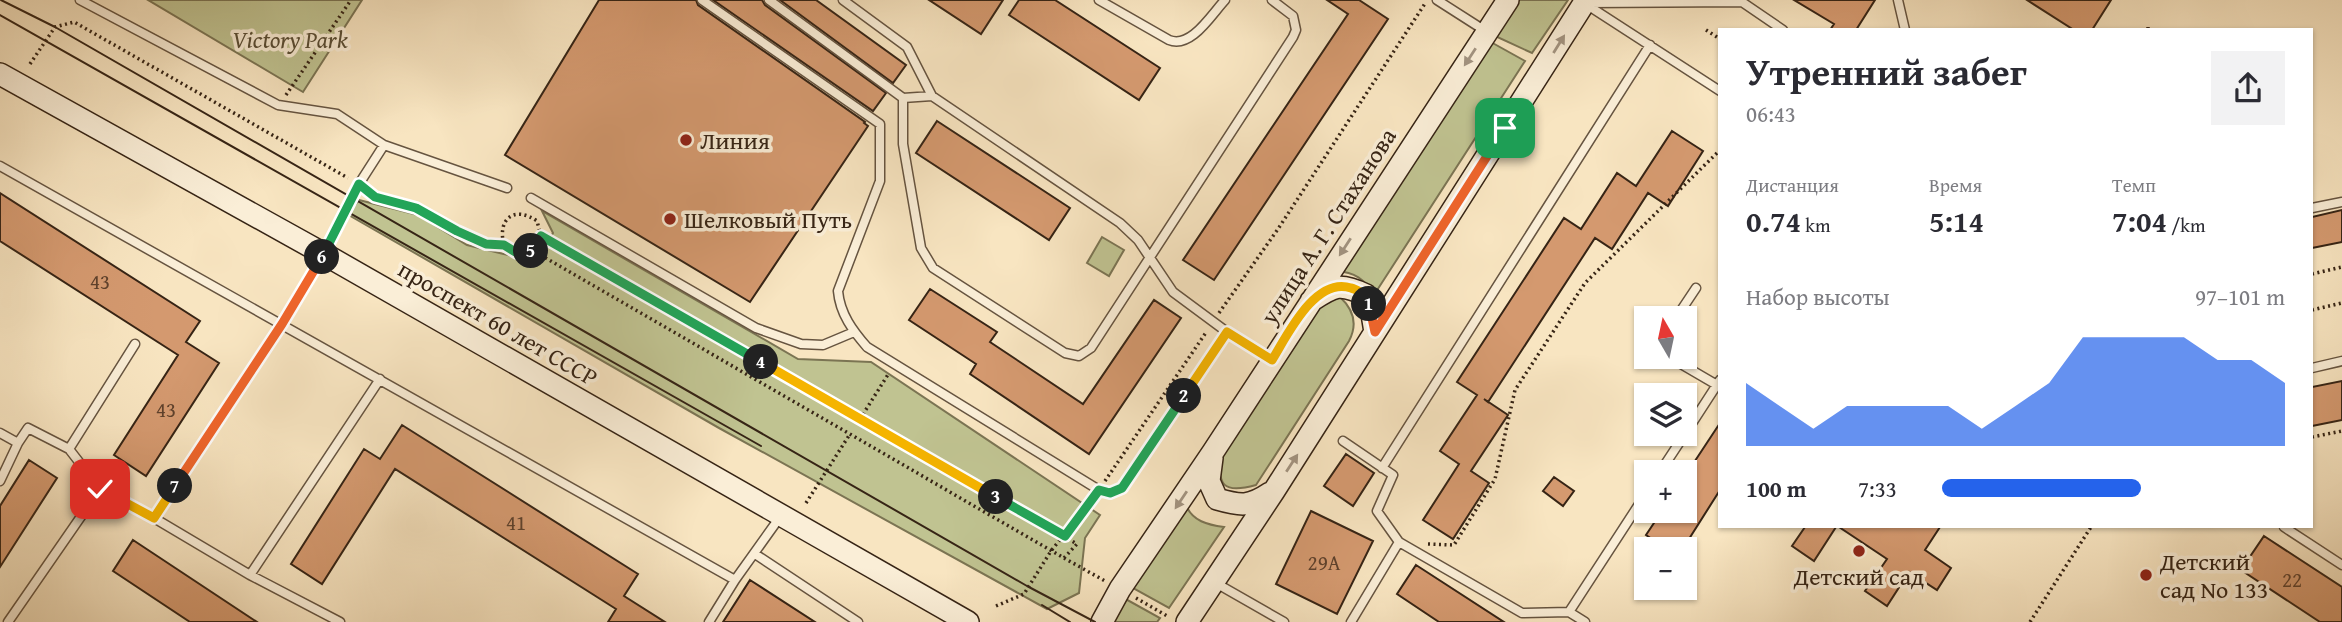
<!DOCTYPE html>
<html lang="ru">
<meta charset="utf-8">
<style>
:root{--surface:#fff;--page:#f2f2f3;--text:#2b2b33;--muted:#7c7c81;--accent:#2563eb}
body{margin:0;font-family:"Gentium Book Plus",serif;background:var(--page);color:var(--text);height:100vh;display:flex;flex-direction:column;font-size:26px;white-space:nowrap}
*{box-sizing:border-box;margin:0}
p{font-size:23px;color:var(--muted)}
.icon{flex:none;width:38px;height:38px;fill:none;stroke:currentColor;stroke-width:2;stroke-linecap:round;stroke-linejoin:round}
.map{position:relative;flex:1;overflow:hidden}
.sheet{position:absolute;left:1718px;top:28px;width:595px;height:500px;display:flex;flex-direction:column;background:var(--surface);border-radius:0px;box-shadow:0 2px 5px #0004}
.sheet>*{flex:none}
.needle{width:46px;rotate:351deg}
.tools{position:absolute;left:1634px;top:306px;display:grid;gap:14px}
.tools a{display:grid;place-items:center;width:63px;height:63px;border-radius:0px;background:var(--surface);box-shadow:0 2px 5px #0004;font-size:35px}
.pin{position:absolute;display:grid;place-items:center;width:60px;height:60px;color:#fff;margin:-30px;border-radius:14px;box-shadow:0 4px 10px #0006}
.km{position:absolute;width:35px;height:35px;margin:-18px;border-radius:50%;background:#222;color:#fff;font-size:19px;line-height:35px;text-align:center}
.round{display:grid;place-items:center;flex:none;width:74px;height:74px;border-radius:0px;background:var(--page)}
.headline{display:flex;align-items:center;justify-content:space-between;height:119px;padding:0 28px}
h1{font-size:38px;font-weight:600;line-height:52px}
.stats{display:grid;grid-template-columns:repeat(3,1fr);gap:10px;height:119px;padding:7px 28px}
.stats div{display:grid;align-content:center}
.stats b{font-size:30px;font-weight:600}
.stats small{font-size:19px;font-weight:400}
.stats p{font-size:19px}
.chart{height:196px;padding:14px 28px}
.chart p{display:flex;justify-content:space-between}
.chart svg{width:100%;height:126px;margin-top:7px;fill:var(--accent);opacity:.7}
ul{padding:0 28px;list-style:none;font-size:23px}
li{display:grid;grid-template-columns:112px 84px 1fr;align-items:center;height:52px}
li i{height:18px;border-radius:9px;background:var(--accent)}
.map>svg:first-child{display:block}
.green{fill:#c0c391;stroke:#7b7453;stroke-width:2}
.building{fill:#d4996f;stroke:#362415;stroke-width:2}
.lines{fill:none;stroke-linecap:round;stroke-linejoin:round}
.service-casing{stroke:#665440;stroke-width:11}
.secondary-casing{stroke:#362415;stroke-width:24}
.path{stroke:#362415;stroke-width:3.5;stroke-dasharray:2 3.5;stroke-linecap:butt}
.service{stroke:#faeed7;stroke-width:8}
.secondary{stroke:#faeed7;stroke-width:21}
.tram{stroke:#362415;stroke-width:2}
.oneway{fill:#a29380}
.split-1-casing{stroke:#fff;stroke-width:14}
.split-2-casing{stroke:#fff;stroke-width:14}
.split-3-casing{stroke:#fff;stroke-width:14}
.split-4-casing{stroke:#fff;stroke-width:14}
.split-5-casing{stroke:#fff;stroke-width:14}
.split-6-casing{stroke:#fff;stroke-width:14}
.split-7-casing{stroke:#fff;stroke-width:14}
.split-8-casing{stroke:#fff;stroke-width:14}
.split-1{stroke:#f0652b;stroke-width:9}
.split-2{stroke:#f5b400;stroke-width:9}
.split-3{stroke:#22a559;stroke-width:9}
.split-4{stroke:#f5b400;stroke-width:9}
.split-5{stroke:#22a559;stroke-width:9}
.split-6{stroke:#22a559;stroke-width:9}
.split-7{stroke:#f0652b;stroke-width:9}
.split-8{stroke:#f5b400;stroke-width:9}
.poi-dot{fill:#8f2418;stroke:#faeed7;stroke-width:2.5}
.labels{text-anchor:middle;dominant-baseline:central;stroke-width:7;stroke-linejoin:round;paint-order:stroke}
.number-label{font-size:21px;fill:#5e412c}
.park-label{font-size:24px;font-style:italic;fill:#584c34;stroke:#faeed7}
.poi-label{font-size:24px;fill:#362415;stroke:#faeed7;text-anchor:start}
.street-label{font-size:24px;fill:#362415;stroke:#faeed7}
</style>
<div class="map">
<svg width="2342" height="622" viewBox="0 0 2342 622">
<rect width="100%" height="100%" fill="#f8e5c1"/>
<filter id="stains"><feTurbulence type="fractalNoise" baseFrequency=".00286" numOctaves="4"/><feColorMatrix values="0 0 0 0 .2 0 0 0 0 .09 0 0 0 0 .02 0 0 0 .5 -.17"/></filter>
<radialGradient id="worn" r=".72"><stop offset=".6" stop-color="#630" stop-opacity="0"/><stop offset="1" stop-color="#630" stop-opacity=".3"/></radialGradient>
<path class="green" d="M148,0H362L303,92Z
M1515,0H1568L1532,53L1493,35Z
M1489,41L1525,61L1374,295C1364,279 1355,272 1336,271Z
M359,200L418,215L467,245L536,262L553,233L542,211L798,359L871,362L1100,515L1085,538L1079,593L1047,609L719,428L347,214Z
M1102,237L1124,250L1109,276L1087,263Z
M1340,297C1354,310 1358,324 1349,341L1256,485C1223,494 1218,486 1219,454L1313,307Z
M1186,505C1192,521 1208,525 1224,527L1169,608L1131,587Z
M1122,597L1160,618L1157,622H1106Z"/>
<path class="building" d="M599,0H696L698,5L865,122L864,123L868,126L750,302L505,155Z
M713,0H762L765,5L886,93L873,111Z
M780,0H816L906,65L893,83Z
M929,0H1003L981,34Z
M1019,0H1055L1160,68L1139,100L1009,15Z
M1327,0H1359L1388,19L1214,280L1183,260L1348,14Z
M1794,0H1875L1856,30H1830L1834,24Z
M2027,0H2111L2092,30H2074Z
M937,121L1070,208L1049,240L916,153Z
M1672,131L1703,151L1668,206L1648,193L1612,249L1595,238L1488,402L1484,399L1508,415L1471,471L1489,483L1453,539L1423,520L1459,464L1440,451L1477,395L1457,382L1564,218L1581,229L1617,173L1636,186Z
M0,193L200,321L186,342L219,363L146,476L114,455L178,355L0,241Z
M2342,210V242L2312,248V217Z
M930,289L997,332L990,342L1083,404L1154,300L1181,318L1089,454L970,374L976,364L909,320Z
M2342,381V420L2312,426V387Z
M1720,423V490L1682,550H1668L1646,535L1662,511H1685V476Z
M402,425L638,574L624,596L665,622H608L616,609L395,469L322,584L291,564L364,449L380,459Z
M1346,454L1374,473L1353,506L1324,486Z
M29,460L57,478L0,567V506Z
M1554,477L1574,491L1563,506L1543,491Z
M1311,511L1373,541L1337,614L1276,584Z
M1805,527H1836L1814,561L1792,546Z
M1839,527H1940L1925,550L1951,568L1937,590L1909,572L1887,606L1865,591L1887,559Z
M2264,536L2342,587V622H2320L2241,570Z
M133,540L257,622H190L113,571Z
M1416,565L1504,622H1439L1397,594Z
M750,580L815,622H723Z"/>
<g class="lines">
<g class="service-casing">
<path id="service" d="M80,0L278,105L337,114L384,145
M702,0L880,124V181L838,291C840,314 853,331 867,347L1099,490L1110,493L1122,488L1227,332L1272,360
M769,0L903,98L932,96
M843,0L907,47L932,96L1120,223L1138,240L1173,292L1227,332
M1099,0L1169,40C1191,49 1211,15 1225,0
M1437,0L1487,32
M1898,0L1905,30
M1584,3L1720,91
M1587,3L1742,2L1783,30
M903,98V144L921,248L933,268L1065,353L1079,356L1091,348L1293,37L1296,30L1293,16L1272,0
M0,166L735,580
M531,198L756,328L801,344L823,345L854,332
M2312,208L2342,202
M1676,318L1696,288
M1669,357L1717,385
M2312,368L2342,361
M0,433L18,443
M1685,434L1720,380
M1343,441L1393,475L1377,511L1399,542
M69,449L135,344
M1382,468L1650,45
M1660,472L1685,434
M0,481L18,443L28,428L69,449L100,489L154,518L282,324L324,254L359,184L384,145L507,188
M154,518L250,575L340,622
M2284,527L2342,565
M755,554L858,622
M250,575L380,379
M1214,582L1284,622
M1569,612L1647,492
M8,622L100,489
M709,622L735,580L780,517
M1351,622L1399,542L1522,613L1569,612L1585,622"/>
</g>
<g class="secondary-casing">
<path id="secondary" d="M0,74L324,254L968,622
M1311,301C1334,286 1339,282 1366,295L1372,314L1375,332
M1212,458L1209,481L1217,499C1241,506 1249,507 1270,493
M1102,622L1120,589L1213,452L1508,0
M1187,622L1274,491L1586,0"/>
</g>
<path class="path" d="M2148,27V30
M1706,30L1720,39
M30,64L55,27L74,22L348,178
M286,95L351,0
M369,192C383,202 401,201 417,208C448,221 468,243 503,245
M532,250L541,236L537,221C514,205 497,219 504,245L518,253L532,250L1064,558L1077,544L541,236
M2312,274L2342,267
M2312,310L2342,303
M1219,313L1278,229L1426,2
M860,419L889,373
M2312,437L2342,431
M1105,481L1207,331
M806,503L850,434
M1428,544L1454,545L1495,479L1515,390L1585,283L1720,150
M1064,558L1105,581
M1136,598L1169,617
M996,606L1024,594L1051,551L1093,499
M2030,622L2091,527"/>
<use href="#service" class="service"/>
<use href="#secondary" class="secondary"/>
<path class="tram" d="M1,0L55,27L1027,586L1095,622
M0,15L761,446
M1042,605L1070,622"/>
</g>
<defs><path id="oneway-solid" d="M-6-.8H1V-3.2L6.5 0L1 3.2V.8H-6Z" transform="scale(1.75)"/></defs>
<g class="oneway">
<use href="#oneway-solid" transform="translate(1559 44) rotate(-58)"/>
<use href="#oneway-solid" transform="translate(1470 57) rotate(123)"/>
<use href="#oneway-solid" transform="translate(1345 247) rotate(123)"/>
<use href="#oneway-solid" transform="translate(1292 463) rotate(-57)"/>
<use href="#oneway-solid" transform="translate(1181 500) rotate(124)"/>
</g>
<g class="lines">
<g class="split-1-casing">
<path id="split-1" d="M1369,304L1375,332L1505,128"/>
</g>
<g class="split-2-casing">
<path id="split-2" d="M1184,396L1227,332L1272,360C1287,336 1315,276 1351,288C1356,289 1361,293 1366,295L1369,304"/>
</g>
<g class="split-3-casing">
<path id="split-3" d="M996,497L1065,536L1099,490L1110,493L1122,488L1184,396"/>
</g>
<g class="split-4-casing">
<path id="split-4" d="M761,362L996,497"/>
</g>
<g class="split-5-casing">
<path id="split-5" d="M531,251L541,236L761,362"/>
</g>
<g class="split-6-casing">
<path id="split-6" d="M322,257L359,184L375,197L416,208L457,231L486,244L504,245L517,253L531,251"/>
</g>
<g class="split-7-casing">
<path id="split-7" d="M175,486L282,324L322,257"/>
</g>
<g class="split-8-casing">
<path id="split-8" d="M100,489L154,518L175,486"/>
</g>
<use href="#split-1" class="split-1"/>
<use href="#split-2" class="split-2"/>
<use href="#split-3" class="split-3"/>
<use href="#split-4" class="split-4"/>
<use href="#split-5" class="split-5"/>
<use href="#split-6" class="split-6"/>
<use href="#split-7" class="split-7"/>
<use href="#split-8" class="split-8"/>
</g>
<g class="poi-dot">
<circle cx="686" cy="140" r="7"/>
<circle cx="670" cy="219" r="7"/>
<circle cx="1859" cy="551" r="7"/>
<circle cx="2146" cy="575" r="7"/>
</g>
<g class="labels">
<g class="number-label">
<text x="100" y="281">43</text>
<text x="166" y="409">43</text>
<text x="516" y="522">41</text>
<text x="1324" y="562">29А</text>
<text x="2292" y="579">22</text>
</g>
<g class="park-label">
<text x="290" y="39">Victory Park</text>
</g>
<g class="poi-label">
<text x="700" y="140">Линия</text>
<text x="684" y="219">Шелковый Путь</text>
<text x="2160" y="561">Детский<tspan x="2160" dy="28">сад No 133</tspan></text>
<text x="1859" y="576" text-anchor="middle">Детский сад</text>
</g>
<g class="street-label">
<text transform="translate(1328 226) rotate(-57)">улица А. Г. Стаханова</text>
<text transform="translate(498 323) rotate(30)">проспект 60 лет СССР</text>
</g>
</g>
<rect width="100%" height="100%" filter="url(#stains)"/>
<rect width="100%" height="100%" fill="url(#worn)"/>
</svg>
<div class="tools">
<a><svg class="needle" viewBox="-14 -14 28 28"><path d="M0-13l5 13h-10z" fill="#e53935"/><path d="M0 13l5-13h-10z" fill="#7c7c81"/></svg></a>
<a><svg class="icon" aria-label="layers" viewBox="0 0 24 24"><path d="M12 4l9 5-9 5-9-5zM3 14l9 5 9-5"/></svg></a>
<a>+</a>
<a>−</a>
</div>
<div class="pin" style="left:1505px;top:128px;background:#1e9e55"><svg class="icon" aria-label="arrive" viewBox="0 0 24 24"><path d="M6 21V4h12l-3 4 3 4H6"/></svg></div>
<div class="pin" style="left:100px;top:489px;background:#d93025"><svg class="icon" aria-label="check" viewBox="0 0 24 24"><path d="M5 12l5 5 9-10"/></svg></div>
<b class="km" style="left:1369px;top:304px">1</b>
<b class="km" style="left:1184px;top:396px">2</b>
<b class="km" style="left:996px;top:497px">3</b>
<b class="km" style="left:761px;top:362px">4</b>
<b class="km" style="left:531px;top:251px">5</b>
<b class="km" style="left:322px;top:257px">6</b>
<b class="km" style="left:175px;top:486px">7</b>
<section class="sheet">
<div class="headline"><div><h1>Утренний забег</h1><p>06:43</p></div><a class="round"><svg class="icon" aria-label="share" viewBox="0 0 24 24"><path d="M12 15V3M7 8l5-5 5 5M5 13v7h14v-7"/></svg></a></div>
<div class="stats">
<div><p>Дистанция</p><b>0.74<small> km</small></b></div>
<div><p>Время</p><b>5:14</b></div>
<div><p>Темп</p><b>7:04<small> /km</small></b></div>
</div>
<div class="chart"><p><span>Набор высоты</span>97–101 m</p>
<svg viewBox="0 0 160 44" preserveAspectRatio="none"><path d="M0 44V22L10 30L20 38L30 30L40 30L50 30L60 30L70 38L80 30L90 22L100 6L110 6L120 6L130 6L140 14L150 14L160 22V44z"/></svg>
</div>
<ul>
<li><b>100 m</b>7:33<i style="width:58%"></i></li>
</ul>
</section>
</div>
